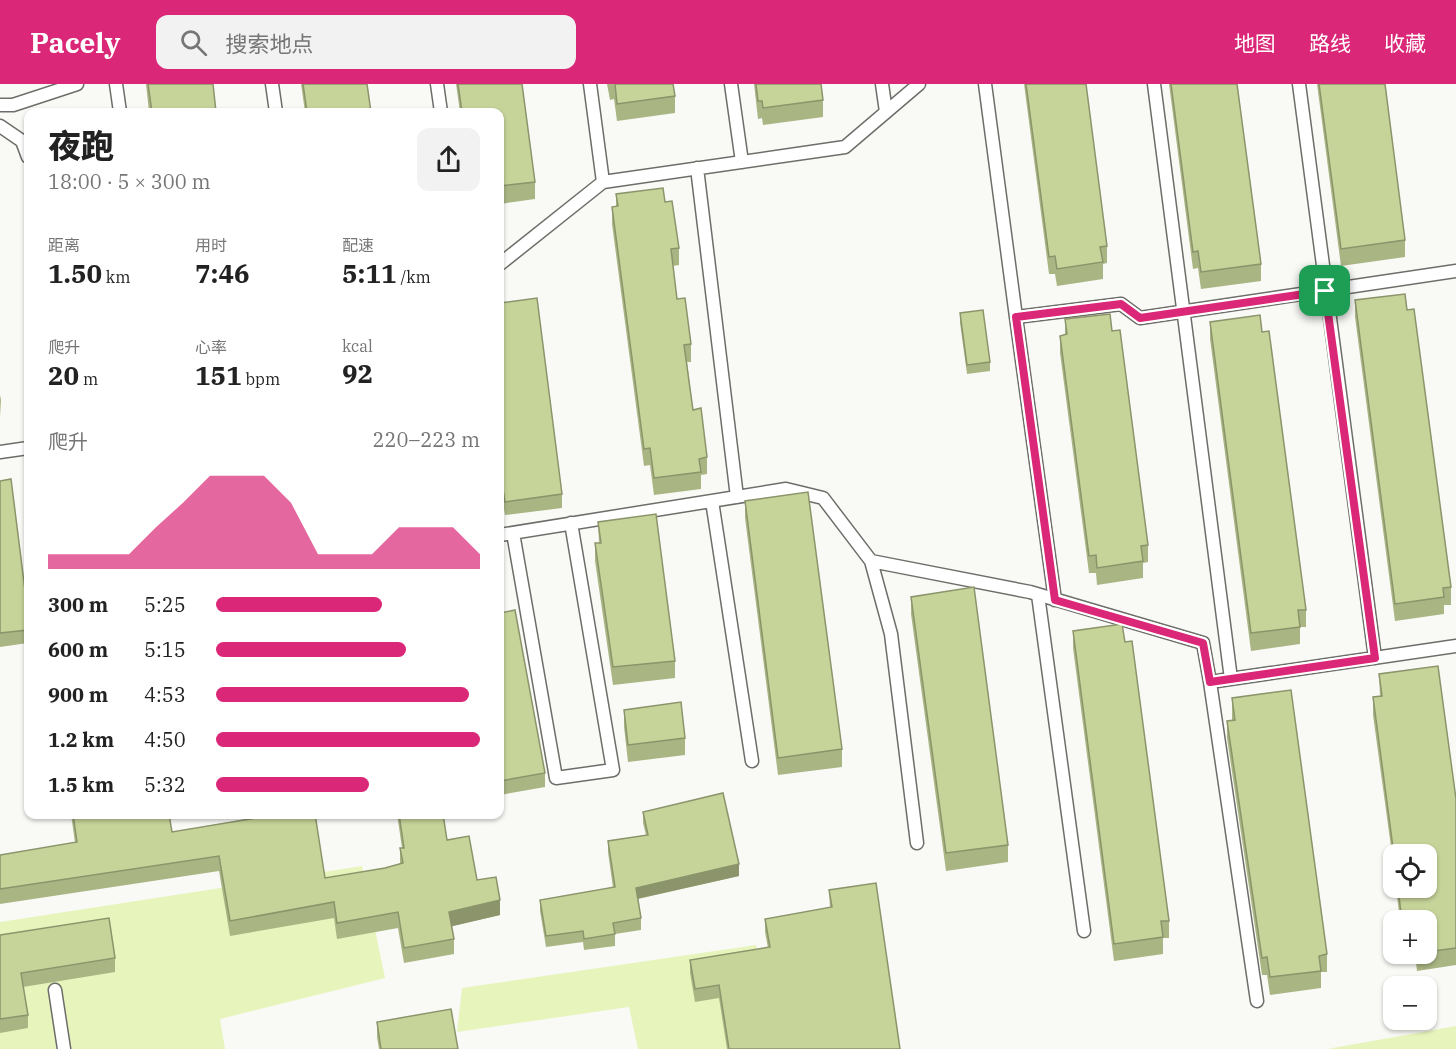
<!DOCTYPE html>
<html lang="zh">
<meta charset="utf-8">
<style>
:root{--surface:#fff;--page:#f2f2f2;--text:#222;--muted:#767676;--accent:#db2777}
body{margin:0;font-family:"IBM Plex Serif","Noto Sans SC",serif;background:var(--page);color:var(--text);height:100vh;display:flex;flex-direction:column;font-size:22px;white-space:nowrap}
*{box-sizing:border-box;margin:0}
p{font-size:20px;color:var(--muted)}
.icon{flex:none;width:33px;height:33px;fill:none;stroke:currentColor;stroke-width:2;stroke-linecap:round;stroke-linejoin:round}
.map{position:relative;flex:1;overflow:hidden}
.details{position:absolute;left:24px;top:24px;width:480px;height:711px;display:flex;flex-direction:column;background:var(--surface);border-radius:12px;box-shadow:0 2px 4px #0004}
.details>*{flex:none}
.fabs{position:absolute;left:1383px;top:760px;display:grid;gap:12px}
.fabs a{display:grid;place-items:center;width:54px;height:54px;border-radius:12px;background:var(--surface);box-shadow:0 2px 4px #0004;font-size:30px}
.pin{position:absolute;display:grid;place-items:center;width:51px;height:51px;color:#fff;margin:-26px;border-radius:12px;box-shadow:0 3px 9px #0006}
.round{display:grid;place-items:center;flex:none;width:63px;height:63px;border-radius:12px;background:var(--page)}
.head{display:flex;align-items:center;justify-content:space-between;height:102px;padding:0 24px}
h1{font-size:33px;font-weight:800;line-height:45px}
.stats{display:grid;grid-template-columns:repeat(3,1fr);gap:9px;height:102px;padding:6px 24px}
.stats div{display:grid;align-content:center}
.stats b{font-size:26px;font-weight:800}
.stats small{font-size:16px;font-weight:400}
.stats p{font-size:16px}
.chart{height:168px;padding:12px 24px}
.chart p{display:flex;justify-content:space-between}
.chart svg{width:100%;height:108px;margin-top:6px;fill:var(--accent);opacity:.7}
ul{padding:0 24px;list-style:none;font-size:20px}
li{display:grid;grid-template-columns:96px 72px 1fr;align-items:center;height:45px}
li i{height:15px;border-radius:8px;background:var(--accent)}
header{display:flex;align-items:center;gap:36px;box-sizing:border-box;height:84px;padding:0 30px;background:var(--accent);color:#fff}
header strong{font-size:28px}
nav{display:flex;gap:33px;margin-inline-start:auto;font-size:21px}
.search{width:420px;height:54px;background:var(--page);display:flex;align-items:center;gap:15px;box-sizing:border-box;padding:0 21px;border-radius:12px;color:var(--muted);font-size:22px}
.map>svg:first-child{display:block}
.green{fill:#e7f4bc}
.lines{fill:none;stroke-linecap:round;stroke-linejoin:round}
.lane-casing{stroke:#6d6e6a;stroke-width:15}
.lane{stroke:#fff;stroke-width:12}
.wall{fill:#aab584}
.shaded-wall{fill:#8b946b}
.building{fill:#c6d399;stroke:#8b946b;stroke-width:1.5}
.route-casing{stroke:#fff;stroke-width:12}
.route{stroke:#db2777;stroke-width:8}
</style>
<header>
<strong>Pacely</strong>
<div class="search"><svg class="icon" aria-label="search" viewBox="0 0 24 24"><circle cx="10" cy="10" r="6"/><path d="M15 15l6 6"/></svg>搜索地点</div>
<nav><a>地图</a><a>路线</a><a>收藏</a></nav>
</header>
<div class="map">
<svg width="1456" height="965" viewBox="0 0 1456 965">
<rect width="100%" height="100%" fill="#f9faf6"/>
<path class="green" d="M362,782L385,894L220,935L225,965H0V838Z
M756,861L775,965H638L629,923L457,948L462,904Z
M1456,942V965H1327Z"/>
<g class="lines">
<g class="lane-casing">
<path id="lane" d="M116,0L120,28
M272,0L276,28
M437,0L441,28
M590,0L603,98
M731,0L742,78
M882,0L886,28
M985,0L1016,233L1121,220L1140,234L1456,187
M1154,0L1231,595
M1299,0L1375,574
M0,21H13L77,0
M0,42L22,57L28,73
M697,84L737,413
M500,180L603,98L845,63L919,0
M1016,233L1055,516
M0,368L28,364
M712,417L752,677
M513,449L556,694L613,686L571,439
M500,451L786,405L823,414L871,477L1030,508L1203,559L1210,598L1456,562
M871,477L891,550L917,759
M1038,511L1084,847
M1210,598L1257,917
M55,906L64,965"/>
</g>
<use href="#lane" class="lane"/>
</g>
<path class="wall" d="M146,0H213L216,28H149Z
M301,0H367L371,28H305Z
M456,0H522L535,98V115L500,120V28H460Z
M607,0H673L675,12V29L617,37L614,15L610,16Z
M754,0H821L823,16V33L763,41L762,34L758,35Z
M1024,0H1086L1107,162V179L1103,180V195L1057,202L1055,190H1049Z
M1169,0H1237L1261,180V197L1201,205L1198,184L1193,185Z
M1317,0H1385L1405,156V173L1341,182Z
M616,110L665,118L679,164V181L673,182L677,215L691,260V278H687L693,326L707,373V390L701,391V405L654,411L650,381L644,382L612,140V123H616Z
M1355,216L1451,503V521H1444V530L1395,537L1355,233Z
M500,219L562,410V424L505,431L502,413H500Z
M960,229L990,278V287L967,290L960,239Z
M1065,235L1112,247L1148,461V478L1143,479V494L1097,501L1096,489H1089L1060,269V252L1065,251Z
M1210,238L1262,248L1306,526V543H1300V560L1251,567L1210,255Z
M0,311L1,316L0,333Z
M0,397L28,530V559L0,563Z
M745,417L842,665V683L778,691L745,434Z
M598,438L675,577V594L613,601L595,477V459H599Z
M911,513L1008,761V778L946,787L911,530Z
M500,529L545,689V703L500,711Z
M1073,547L1125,558L1169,837V854H1163V870L1114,877L1073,564Z
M1379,590L1456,715V881L1417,887L1415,870H1426V837H1400L1396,804H1426L1394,771V785L1373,631V613L1380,612Z
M1232,614L1327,870V888H1321V904L1270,911L1267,891H1262L1227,654V637L1232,636Z
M624,626L685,654V671L628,678L624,643Z
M643,728L739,792L638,815L641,834V846L615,850V862L584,866L583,858L546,863L540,827V816L613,804L608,768V757L646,751L643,739Z
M71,730H169L172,748L259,733V730H315L325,794L385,784L400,780V764H402L397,730H443L447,756L477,796L500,831L452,842L454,855V870L404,879L398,844L337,855L334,834L230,852L219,787L0,820V771L75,759Z
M829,806L900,965H727L719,914L695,918L690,889V876L768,864L765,848V835L830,824Z
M0,851L115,874V888L23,903L28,931V944L0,949Z
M377,938L458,965H379L377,953Z"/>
<path class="shaded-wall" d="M739,780V792L636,815V804Z
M500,816V831L449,843V828Z"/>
<path class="building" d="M148,0H213L216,28H152Z
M303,0H367L371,28H307Z
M458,0H522L535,98L500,102V28H462Z
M615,0H673L675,12L617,20Z
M756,0H821L823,16L763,24L762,17H758Z
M1026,0H1086L1107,162L1100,163L1103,178L1057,185L1055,172L1049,173Z
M1171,0H1237L1261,180L1201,188L1198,167L1193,168Z
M1319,0H1385L1405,156L1341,165Z
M663,104L665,118L672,117L679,164L671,165L677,215L685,214L691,260L684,261L693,326L701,324L707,373L699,375L701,388L654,394L650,364L644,365L612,123L618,122L616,110Z
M1405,210L1407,226L1414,225L1451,503L1443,504L1444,513L1395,520L1355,216Z
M537,214L562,410L505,418L502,399L500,400V219Z
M983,226L990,278L967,281L960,229Z
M1110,230L1112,247L1120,246L1148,461L1141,462L1143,477L1097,484L1096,471L1089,472L1060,252L1067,250L1065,235Z
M1260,231L1262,248L1269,247L1306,526H1298L1300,543L1251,549L1210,238Z
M11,395L28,530V546L0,549V397Z
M808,408L842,665L778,674L745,417Z
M656,430L675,577L613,583L595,459H601L598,438Z
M974,503L1008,761L946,769L911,513Z
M515,526L545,689L500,697V529Z
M1122,540L1125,558L1132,557L1169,837H1161L1163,853L1114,860L1073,547Z
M1438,582L1456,715V864L1426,868V837H1402L1398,804H1426V771H1394L1373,613L1382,612L1379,590Z
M1291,606L1327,870L1319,872L1321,887L1270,893L1267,873L1262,874L1227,637L1235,636L1232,614Z
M681,618L685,654L628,661L624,626Z
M723,709L739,780L636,804L641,834L613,839L615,850L584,855L583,847L546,852L540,816L615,803L608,757L648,751L643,728Z
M73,730H169L172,748L262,733L261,730H315L325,794L385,784L403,779L400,764H404L399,730H443L447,756L469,752L477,796L496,793L500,816L449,828L454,855L404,864L398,828L337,839L334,818L230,837L219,772L0,805V771L77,758Z
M876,799L900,965H729L719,901L695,905L690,876L770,863L765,835L832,823L829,806Z
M109,834L115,874L21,889L28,931L0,935V851Z
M451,925L458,965H381L377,938Z"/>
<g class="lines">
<g class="route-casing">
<path id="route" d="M1325,207L1375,574L1210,598L1203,559L1055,516L1016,233L1121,220L1140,234Z"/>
</g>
<use href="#route" class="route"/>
</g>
</svg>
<div class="fabs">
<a><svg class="icon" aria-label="locate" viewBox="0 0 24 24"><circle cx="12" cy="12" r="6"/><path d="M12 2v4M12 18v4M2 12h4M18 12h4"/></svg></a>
<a>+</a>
<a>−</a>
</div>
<div class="pin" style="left:1325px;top:207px;background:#1e9e55"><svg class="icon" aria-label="arrive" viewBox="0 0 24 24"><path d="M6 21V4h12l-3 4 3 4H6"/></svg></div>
<section class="details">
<div class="head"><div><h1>夜跑</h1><p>18:00 · 5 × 300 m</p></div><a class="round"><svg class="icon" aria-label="share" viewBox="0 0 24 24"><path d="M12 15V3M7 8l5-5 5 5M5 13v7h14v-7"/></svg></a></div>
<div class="stats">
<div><p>距离</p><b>1.50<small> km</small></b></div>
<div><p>用时</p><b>7:46</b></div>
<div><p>配速</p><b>5:11<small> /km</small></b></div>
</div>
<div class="stats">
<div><p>爬升</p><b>20<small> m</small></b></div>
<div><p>心率</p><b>151<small> bpm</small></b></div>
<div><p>kcal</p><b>92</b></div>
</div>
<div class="chart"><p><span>爬升</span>220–223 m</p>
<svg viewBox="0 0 160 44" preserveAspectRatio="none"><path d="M0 44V38L10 38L20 38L30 38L40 27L50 17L60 6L70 6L80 6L90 17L100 38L110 38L120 38L130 27L140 27L150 27L160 38V44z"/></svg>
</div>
<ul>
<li><b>300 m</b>5:25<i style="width:63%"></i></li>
<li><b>600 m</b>5:15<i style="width:72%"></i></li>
<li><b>900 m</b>4:53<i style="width:96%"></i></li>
<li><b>1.2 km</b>4:50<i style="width:100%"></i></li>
<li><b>1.5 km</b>5:32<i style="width:58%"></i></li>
</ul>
</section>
</div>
